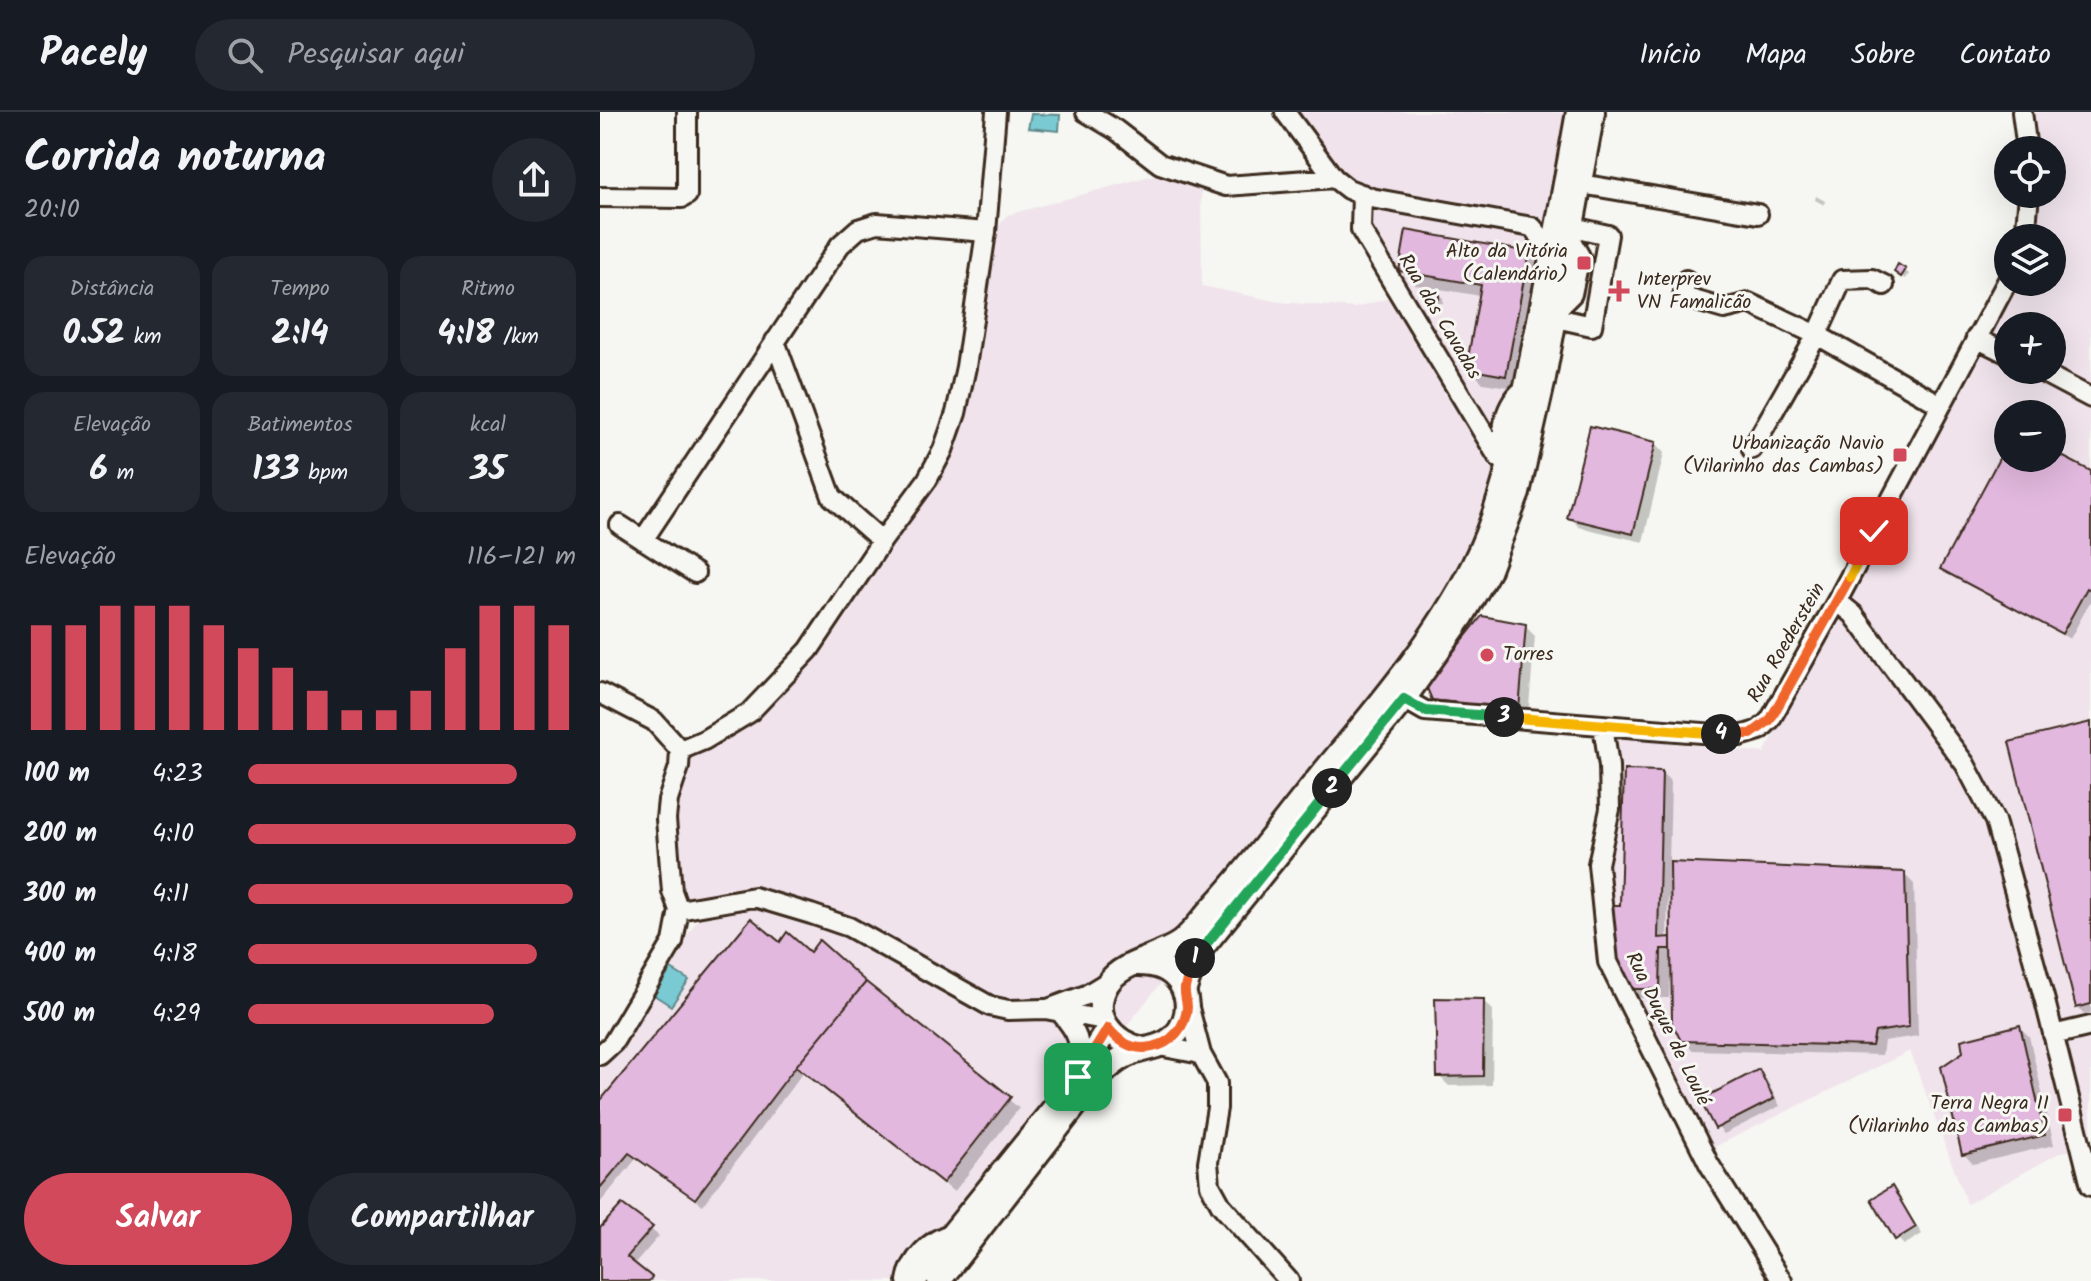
<!DOCTYPE html>
<html lang="pt">
<meta charset="utf-8">
<style>
:root{--surface:#171b24;--page:#242831;--text:#f1f3f6;--muted:#9ea1a6;--line:#363941;--accent:#d1495b}
body{margin:0;font-family:Kalam,sans-serif;background:var(--page);color:var(--text);height:100vh;display:flex;flex-direction:column;font-size:30px;white-space:nowrap}
*{box-sizing:border-box;margin:0}
p{font-size:26px;color:var(--muted)}
.icon{flex:none;width:44px;height:44px;fill:none;stroke:currentColor;stroke-width:2;stroke-linecap:round;stroke-linejoin:round}
.map{position:relative;flex:1;overflow:hidden}
.panel{display:flex;flex-direction:column;background:var(--surface);width:600px}
.panel>*{flex:none}
.controls{position:absolute;left:1394px;top:24px;display:grid;gap:16px}
.controls a{display:grid;place-items:center;width:72px;height:72px;border-radius:50%;background:var(--surface);box-shadow:0 8px 32px #0002;font-size:40px}
.pin{position:absolute;display:grid;place-items:center;width:68px;height:68px;color:#fff;margin:-34px;border-radius:16px;box-shadow:0 4px 12px #0006}
.km{position:absolute;width:40px;height:40px;margin:-20px;border-radius:50%;background:#222;color:#fff;font-size:22px;line-height:40px;text-align:center}
.round{display:grid;place-items:center;flex:none;width:84px;height:84px;border-radius:42px;background:var(--page)}
.overview{display:flex;align-items:center;justify-content:space-between;height:136px;padding:0 24px}
h1{font-size:44px;font-weight:700;line-height:60px}
.figures{display:grid;grid-template-columns:repeat(3,1fr);gap:12px;height:136px;padding:8px 24px}
.figures div{display:grid;align-content:center;border-radius:20px;background:var(--page);text-align:center}
.figures b{font-size:34px;font-weight:700}
.figures small{font-size:22px;font-weight:400}
.figures p{font-size:22px}
.chart{height:224px;padding:16px 24px}
.chart p{display:flex;justify-content:space-between}
.chart svg{width:100%;height:144px;margin-top:8px;stroke:var(--accent);stroke-width:6}
.action{display:flex;gap:16px;margin-top:auto;padding:16px 24px}
.action a{flex:1;height:92px;border-radius:48px;background:var(--accent);color:#fff;font-size:32px;font-weight:700;line-height:92px;text-align:center}
.action a+a{background:var(--page);color:var(--text)}
ul{padding:0 24px;list-style:none;font-size:26px}
li{display:grid;grid-template-columns:128px 96px 1fr;align-items:center;height:60px}
li i{height:20px;border-radius:10px;background:var(--accent)}
header{display:flex;align-items:center;gap:48px;box-sizing:border-box;height:112px;padding:0 40px;background:var(--surface);border-bottom:2px solid var(--line)}
header strong{font-size:38px}
nav{display:flex;gap:44px;margin-inline-start:auto;font-size:28px}
.search{width:560px;height:72px;background:var(--page);display:flex;align-items:center;gap:20px;box-sizing:border-box;padding:0 28px;border-radius:44px;color:var(--muted);font-size:30px}
main{display:flex;flex:1;min-height:0}
.map>svg:first-child{display:block}
.built{fill:#f0e3ec;fill-rule:evenodd}
.water{fill:#7acad4;stroke:#618a8b;stroke-width:2}
.shadow{fill:#0003;fill-rule:evenodd}
.building{fill:#e2b8de;stroke:#3b2a1e;stroke-width:2}
.lines{fill:none;stroke-linecap:round;stroke-linejoin:round}
.minor-casing{stroke:#3b2a1e;stroke-width:24}
.major-casing{stroke:#3b2a1e;stroke-width:28}
.minor{stroke:#f6f6f2;stroke-width:18}
.major{stroke:#f6f6f2;stroke-width:22}
.split-1-casing{stroke:#fff;stroke-width:16}
.split-2-casing{stroke:#fff;stroke-width:16}
.split-3-casing{stroke:#fff;stroke-width:16}
.split-4-casing{stroke:#fff;stroke-width:16}
.split-5-casing{stroke:#fff;stroke-width:16}
.split-6-casing{stroke:#fff;stroke-width:16}
.split-1{stroke:#f0652b;stroke-width:10}
.split-2{stroke:#22a559;stroke-width:10}
.split-3{stroke:#22a559;stroke-width:10}
.split-4{stroke:#f5b400;stroke-width:10}
.split-5{stroke:#f0652b;stroke-width:10}
.split-6{stroke:#f5b400;stroke-width:10}
.poi-dot{fill:#d1495b;stroke:#f6f6f2;stroke-width:3}
.labels{text-anchor:middle;dominant-baseline:central;stroke-width:6;stroke-linejoin:round;paint-order:stroke}
.poi-label{font-size:20px;fill:#3b2a1e;stroke:#f6f6f2;text-anchor:end}
.street-label{font-size:20px;fill:#3b2a1e;stroke:#f6f6f2}
</style>
<header>
<strong>Pacely</strong>
<div class="search"><svg class="icon" aria-label="search" viewBox="0 0 24 24"><circle cx="10" cy="10" r="6"/><path d="M15 15l6 6"/></svg>Pesquisar aqui</div>
<nav><a>Início</a><a>Mapa</a><a>Sobre</a><a>Contato</a></nav>
</header>
<main>
<section class="panel">
<div class="overview"><div><h1>Corrida noturna</h1><p>20:10</p></div><a class="round"><svg class="icon" aria-label="share" viewBox="0 0 24 24"><path d="M12 15V3M7 8l5-5 5 5M5 13v7h14v-7"/></svg></a></div>
<div class="figures">
<div><p>Distância</p><b>0.52<small> km</small></b></div>
<div><p>Tempo</p><b>2:14</b></div>
<div><p>Ritmo</p><b>4:18<small> /km</small></b></div>
</div>
<div class="figures">
<div><p>Elevação</p><b>6<small> m</small></b></div>
<div><p>Batimentos</p><b>133<small> bpm</small></b></div>
<div><p>kcal</p><b>35</b></div>
</div>
<div class="chart"><p><span>Elevação</span>116–121 m</p>
<svg viewBox="0 0 160 44" preserveAspectRatio="none"><path d="M5 44V12M15 44V12M25 44V6M35 44V6M45 44V6M55 44V12M65 44V19M75 44V25M85 44V32M95 44V38M105 44V38M115 44V32M125 44V19M135 44V6M145 44V6M155 44V12"/></svg>
</div>
<ul>
<li><b>100 m</b>4:23<i style="width:82%"></i></li>
<li><b>200 m</b>4:10<i style="width:100%"></i></li>
<li><b>300 m</b>4:11<i style="width:99%"></i></li>
<li><b>400 m</b>4:18<i style="width:88%"></i></li>
<li><b>500 m</b>4:29<i style="width:75%"></i></li>
</ul>
<div class="action"><a>Salvar</a><a>Compartilhar</a></div>
</section>
<div class="map">
<svg width="1491" height="1169" viewBox="0 0 1491 1169">
<rect width="100%" height="100%" fill="#f6f6f2"/>
<filter id="ink" filterUnits="userSpaceOnUse"><feTurbulence type="fractalNoise" baseFrequency=".0125" numOctaves="2"/><feDisplacementMap in="SourceGraphic" scale="16" xChannelSelector="R" yChannelSelector="G"/><feConvolveMatrix kernelMatrix="1 2 1 2 8 2 1 2 1" color-interpolation-filters="sRGB"/></filter>
<g filter="url(#ink)">
<path class="built" d="M697,0H977L908,390L715,678L323,1169H0V957L7,950L99,805L80,781L72,706L88,649L156,602L259,481L311,402L374,235L395,120L407,103L558,62L601,78L602,174L679,190L755,196L806,181L763,98L738,55Z
M1433,0H1491V1035L1461,1040L1367,1092L1310,939L1108,1038L1013,852L1004,751L1016,676L1015,630L1020,625L1164,641L1419,170H1452V126H1435L1442,82H1452V38H1438ZM1408,214H1452V258H1408ZM1408,302H1452V346H1408Z"/>
<path class="water" d="M431,2L460,3L459,19L428,16Z
M71,857L89,868L71,894L54,883Z"/>
<path class="shadow" d="M1216,84L1225,89L1224,93L1215,88Z
M928,141L942,156L921,277L883,271L869,256L881,184L816,173L801,158Z
M1304,158L1309,162L1306,167L1300,164Z
M838,182L843,186V191H835L831,187Z
M1055,331L1064,341L1043,430L979,415L970,405Z
M1408,335V346H1452V341L1491,362V488L1470,527L1350,463L1343,456Z
M925,514L935,524L928,606L844,597L834,587Z
M1491,612V901L1484,902L1477,895Z
M1061,660L1071,670L1069,752L1304,762L1314,772L1318,924L1284,929L1282,943L1092,938L1082,927L1073,866H1070L1069,886H1040L1030,876L1022,795ZM1068,786H1072L1073,826L1067,827Z
M180,832L210,843L265,872L419,996L354,1080L204,959L103,1093L36,1047L0,1091V992Z
M883,889L893,898L892,973L849,974L839,964Z
M1419,915L1429,924L1454,1033L1373,1052L1364,1042L1365,941Z
M1159,960L1166,967L1180,994L1124,1022L1117,1015Z
M1292,1077L1322,1122L1304,1133L1297,1126Z
M23,1095L59,1124L34,1153L53,1169H0V1119Z"/>
<path class="building" d="M806,118L929,140L906,264L866,257L881,173L799,159Z
M1298,152L1306,157L1301,165L1294,160Z
M839,180V187L829,188L828,181Z
M990,314L1056,330L1033,422L967,406Z
M1408,330V346H1452V339L1491,359V478L1487,476L1462,522L1340,457Z
M882,504L926,512L919,598L832,588L826,574Z
M1491,610V892L1476,896L1409,630Z
M1024,658L1062,659L1058,826L1071,825V837H1061L1060,877H1029L1013,843L1009,793H1020Z
M1070,750L1305,760L1309,915L1275,920L1272,934L1081,929L1072,911Z
M151,806L180,830L187,820L210,840L219,828L266,870L196,954L95,1087L29,1041L0,1076V989Z
M266,870L411,985L343,1071L196,954Z
M835,886L884,887L883,964L837,965Z
M1420,913L1445,1023L1362,1043L1341,955L1363,940L1361,928Z
M1159,957L1174,987L1115,1017L1100,988Z
M1292,1074L1316,1115L1295,1128L1271,1087Z
M22,1092L53,1115L27,1145L52,1165L49,1169H0V1116Z"/>
<g class="lines">
<g class="minor-casing">
<path id="minor" d="M486,0L516,18L560,52L626,74L734,66
M685,0L734,66L748,77L771,86L932,115L953,139
M1422,0L1427,38
M981,72L1158,102
M762,82L761,118L898,345
M0,85L82,86L87,83V0
M1425,126L1429,82
M1086,168L1083,185L1124,197L1149,191L1217,223L1341,293
M958,196L972,182L980,144L970,127
M956,206L992,214L1008,123L973,115
M1376,226L1408,242
M175,229L232,385L282,429
M1438,258L1491,286
M1152,337L1217,223L1242,168L1272,167L1284,173
M908,347C896,326 905,288 926,276
M20,413L95,461
M43,428L240,133L258,117L277,111L386,120
M1237,489L1253,502L1365,652L1395,709L1445,889L1491,1074
M0,581L54,609L80,638L79,655L68,688L66,707L72,779L79,798L73,830L13,931L0,943
M804,587L825,599L1140,624L1160,618L1170,608L1237,489L1408,168
M1003,613L1009,654L1010,697L998,752L1008,850L1109,1052L1182,1169
M80,638L104,628L149,601L209,538L282,429L327,368L343,338L356,301L366,255L386,120L396,0
M79,798L154,785L211,802L249,815L390,894L408,898L445,897L504,908
M588,892L601,942L617,971V996L608,1050L610,1073L621,1093L689,1169
M448,897L486,883L509,869
M460,900C483,927 479,930 478,963
M1453,923L1491,914
M559,934L601,942
M307,1169C310,1148 331,1127 351,1122"/>
</g>
<g class="major-casing">
<path id="major" d="M584,880L597,842L804,587L862,505L888,460L918,381L943,271L993,0
M544,937C513,931 488,903 508,871C523,849 559,846 581,830C593,820 603,806 614,794C650,755 683,710 717,668C773,600 833,532 873,453C906,386 919,311 933,238C949,159 964,79 978,0
M314,1169L472,974L508,916
M339,1169L485,981C496,968 507,955 522,946C533,939 545,938 557,934C584,926 594,895 581,873C571,856 555,852 538,852"/>
</g>
<use href="#minor" class="minor"/>
<use href="#major" class="major"/>
</g>
</g>
<g class="lines" filter="url(#ink)">
<g class="split-1-casing">
<path id="split-1" d="M478,965L508,916C519,930 533,939 552,935C571,932 586,915 587,895C587,889 584,883 585,876C587,866 591,856 595,846"/>
</g>
<g class="split-2-casing">
<path id="split-2" d="M595,846L732,676"/>
</g>
<g class="split-3-casing">
<path id="split-3" d="M732,676L804,587L825,599L904,605"/>
</g>
<g class="split-4-casing">
<path id="split-4" d="M904,605L1121,622"/>
</g>
<g class="split-5-casing">
<path id="split-5" d="M1121,622H1151L1170,608L1250,465"/>
</g>
<g class="split-6-casing">
<path id="split-6" d="M1250,465L1274,419"/>
</g>
<use href="#split-1" class="split-1"/>
<use href="#split-2" class="split-2"/>
<use href="#split-3" class="split-3"/>
<use href="#split-4" class="split-4"/>
<use href="#split-5" class="split-5"/>
<use href="#split-6" class="split-6"/>
</g>
<g class="poi-dot">
<rect x="976" y="143" width="16" height="16" rx="4"/>
<path d="M1015 167h8v8h8v8h-8v8h-8v-8h-8v-8h8z"/>
<rect x="1292" y="335" width="16" height="16" rx="4"/>
<circle cx="887" cy="543" r="8"/>
<rect x="1457" y="995" width="16" height="16" rx="4"/>
</g>
<g class="labels">
<g class="poi-label">
<text x="968" y="140">Alto da Vitória<tspan x="968" dy="23">(Calendário)</tspan></text>
<text x="1037" y="168" text-anchor="start">Interprev<tspan x="1037" dy="23">VN Famalicão</tspan></text>
<text x="1284" y="332">Urbanização Navio<tspan x="1284" dy="23">(Vilarinho das Cambas)</tspan></text>
<text x="903" y="543" text-anchor="start">Torres</text>
<text x="1449" y="992">Terra Negra II<tspan x="1449" dy="23">(Vilarinho das Cambas)</tspan></text>
</g>
<g class="street-label">
<text transform="translate(839 205) rotate(59)">Rua das Cavadas</text>
<text transform="translate(1187 531) rotate(-60)">Rua Roederstein</text>
<text transform="translate(1067 917) rotate(64)">Rua Duque de Loulé</text>
</g>
</g>
</svg>
<div class="controls">
<a><svg class="icon" aria-label="locate" viewBox="0 0 24 24"><circle cx="12" cy="12" r="6"/><path d="M12 2v4M12 18v4M2 12h4M18 12h4"/></svg></a>
<a><svg class="icon" aria-label="layers" viewBox="0 0 24 24"><path d="M12 4l9 5-9 5-9-5zM3 14l9 5 9-5"/></svg></a>
<a>+</a>
<a>−</a>
</div>
<div class="pin" style="left:478px;top:965px;background:#1e9e55"><svg class="icon" aria-label="arrive" viewBox="0 0 24 24"><path d="M6 21V4h12l-3 4 3 4H6"/></svg></div>
<div class="pin" style="left:1274px;top:419px;background:#d93025"><svg class="icon" aria-label="check" viewBox="0 0 24 24"><path d="M5 12l5 5 9-10"/></svg></div>
<b class="km" style="left:595px;top:846px">1</b>
<b class="km" style="left:732px;top:676px">2</b>
<b class="km" style="left:904px;top:605px">3</b>
<b class="km" style="left:1121px;top:622px">4</b>
</div>
</main>
